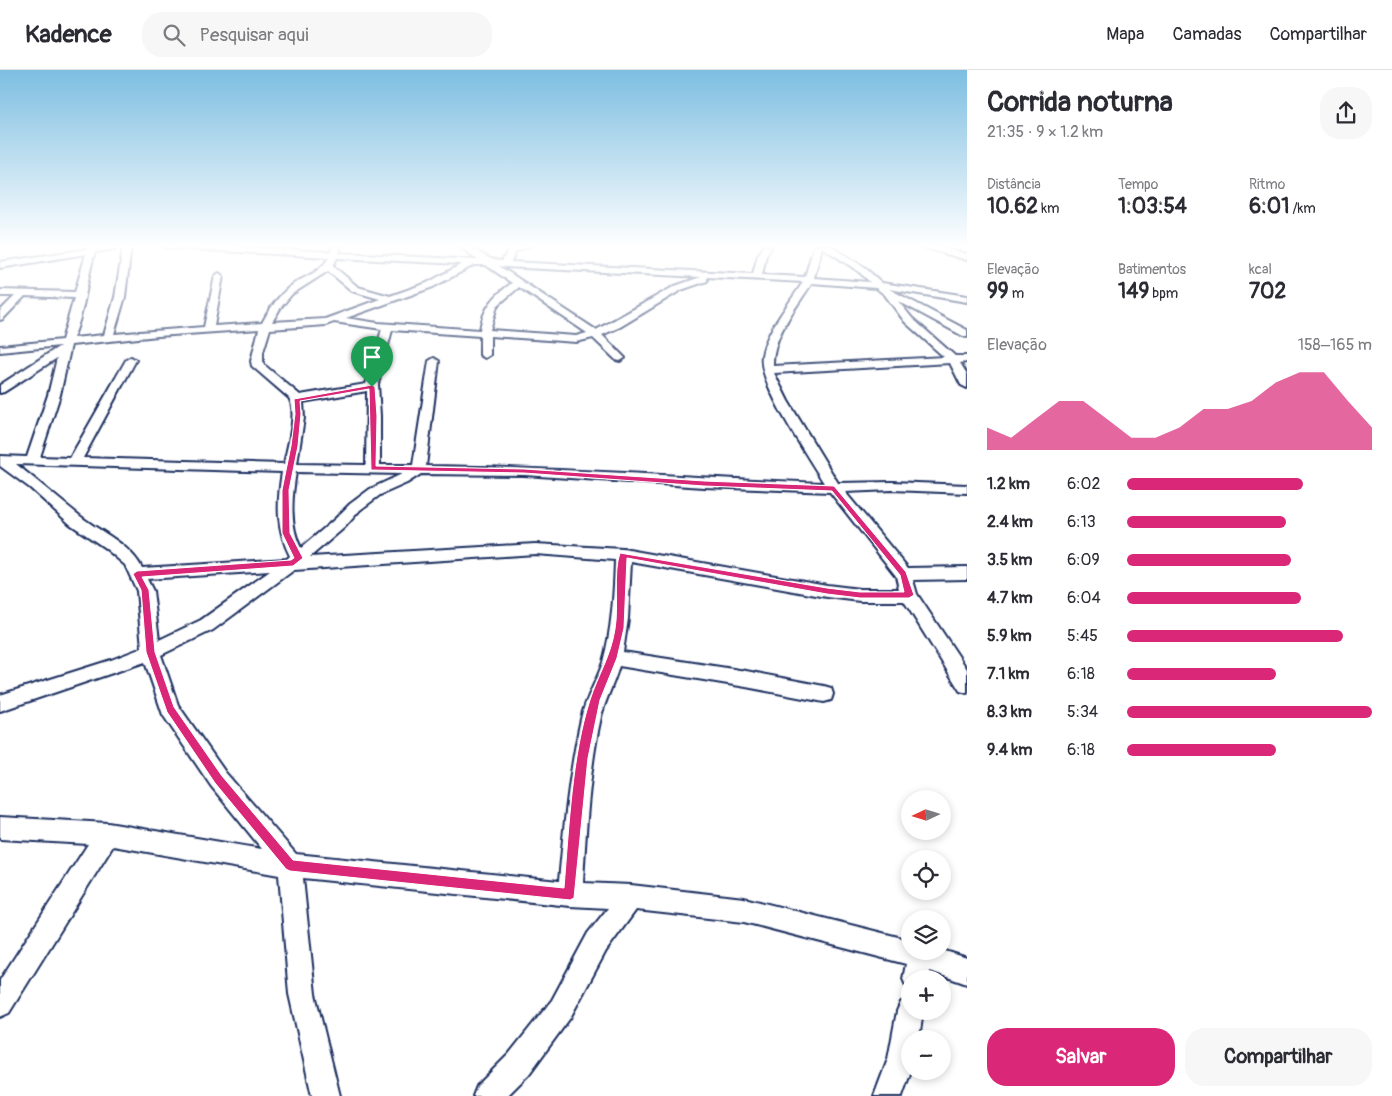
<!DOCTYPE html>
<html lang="pt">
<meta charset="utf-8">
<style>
:root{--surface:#fff;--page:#f7f7f7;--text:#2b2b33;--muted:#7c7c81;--line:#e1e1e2;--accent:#db2777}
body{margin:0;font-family:Pangolin,sans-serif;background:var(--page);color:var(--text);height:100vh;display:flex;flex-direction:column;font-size:19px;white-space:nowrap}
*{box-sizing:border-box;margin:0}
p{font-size:16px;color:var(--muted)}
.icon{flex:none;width:28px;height:28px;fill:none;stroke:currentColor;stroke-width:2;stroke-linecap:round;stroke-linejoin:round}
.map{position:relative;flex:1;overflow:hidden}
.side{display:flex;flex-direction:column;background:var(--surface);width:425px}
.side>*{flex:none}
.needle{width:32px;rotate:266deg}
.tools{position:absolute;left:901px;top:720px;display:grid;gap:10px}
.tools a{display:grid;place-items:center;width:50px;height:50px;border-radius:50%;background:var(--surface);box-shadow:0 2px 8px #0003;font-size:25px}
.pin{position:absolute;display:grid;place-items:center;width:42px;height:42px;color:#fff;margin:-51px -21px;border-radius:50% 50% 50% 0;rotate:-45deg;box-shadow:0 0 5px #0007}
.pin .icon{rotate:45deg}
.round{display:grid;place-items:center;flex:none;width:52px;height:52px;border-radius:20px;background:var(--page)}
.summary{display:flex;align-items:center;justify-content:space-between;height:85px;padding:0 20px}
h1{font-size:28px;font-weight:700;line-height:38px}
.metrics{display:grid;grid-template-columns:repeat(3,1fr);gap:8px;height:85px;padding:5px 20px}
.metrics div{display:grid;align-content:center}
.metrics b{font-size:21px;font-weight:700}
.metrics small{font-size:14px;font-weight:400}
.metrics p{font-size:14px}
.chart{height:140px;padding:10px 20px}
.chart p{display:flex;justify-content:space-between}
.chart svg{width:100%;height:90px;margin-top:5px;fill:var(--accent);opacity:.7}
.button{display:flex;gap:10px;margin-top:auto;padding:10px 20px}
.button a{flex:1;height:58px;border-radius:20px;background:var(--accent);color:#fff;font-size:20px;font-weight:700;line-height:58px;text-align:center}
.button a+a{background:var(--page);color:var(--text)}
ul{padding:0 20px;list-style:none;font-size:16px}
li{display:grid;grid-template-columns:80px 60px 1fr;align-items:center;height:38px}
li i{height:12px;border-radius:6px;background:var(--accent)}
header{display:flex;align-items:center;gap:30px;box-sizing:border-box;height:70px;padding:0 25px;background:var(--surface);border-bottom:1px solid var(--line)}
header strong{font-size:24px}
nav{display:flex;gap:28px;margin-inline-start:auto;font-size:18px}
.search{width:350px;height:45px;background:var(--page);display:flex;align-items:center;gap:12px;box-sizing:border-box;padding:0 18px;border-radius:20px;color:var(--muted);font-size:19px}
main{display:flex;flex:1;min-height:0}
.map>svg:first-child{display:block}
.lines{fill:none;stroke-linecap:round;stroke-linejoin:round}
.minor-casing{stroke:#1b2f5e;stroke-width:4}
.minor{fill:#fff;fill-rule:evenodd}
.route{fill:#db2777;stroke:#fff;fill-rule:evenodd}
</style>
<header>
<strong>Kadence</strong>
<div class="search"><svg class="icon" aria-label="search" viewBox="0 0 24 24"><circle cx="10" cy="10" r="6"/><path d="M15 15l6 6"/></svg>Pesquisar aqui</div>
<nav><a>Mapa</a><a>Camadas</a><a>Compartilhar</a></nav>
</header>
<main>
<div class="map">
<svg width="967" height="1026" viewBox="0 0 967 1026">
<rect width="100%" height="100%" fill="#fff"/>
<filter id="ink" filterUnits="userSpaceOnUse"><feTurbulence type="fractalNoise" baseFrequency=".02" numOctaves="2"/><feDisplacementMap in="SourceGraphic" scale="10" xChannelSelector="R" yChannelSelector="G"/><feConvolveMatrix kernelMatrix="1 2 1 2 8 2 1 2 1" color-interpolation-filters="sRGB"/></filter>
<g filter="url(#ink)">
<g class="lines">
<g class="minor-casing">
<path id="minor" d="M89,176H131L125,227L114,264L204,257L215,206L219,203L223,206L214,256L262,253C270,238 280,223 295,213C308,205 321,202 329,187L167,178L163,176H223L331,182L333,176H341L339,183L478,190L459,176C478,176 482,190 502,191L510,177L531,176L516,181L511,192L753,204L758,185L764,176H772L766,185L762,205L805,207L814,176H831L864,197L882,213L967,226V232L889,219L967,260V267L963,266L898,231L912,248L955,286H967V292L960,293L967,304V318L961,315L950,293L774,303L788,331L838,413L892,412L967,415V423L892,420L845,422L908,498L967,497V509L913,510L917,524L967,599V623L960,621L904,531H860L827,527L631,492L628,549L623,582L746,601L824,616L831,618L833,624L831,630L824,632L746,617L619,596C614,614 605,630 601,647C589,701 586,758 583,813L631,815L744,828L910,870V881L942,880L967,888V914L930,901L929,909H910V919L907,918L903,909L906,894L744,852L636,840L606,881L570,948L529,1004L507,1026H473L477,1016L509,984L552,930L588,863L608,838L570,836L303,808L315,924L340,1026H312L289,924L279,805L113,776L9,943L0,947V910L88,774L0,769V747L108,753L262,779L211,716L163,645L145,592L0,641V625L111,590L142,578L137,521L125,495L105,478L70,454L30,418L0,396V386L27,387L48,325L57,288L4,322L0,323V315L60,276L0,282V276L62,270L74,228L25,226L3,249L0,250V241L15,226H0V220L75,222L86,184L0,198V192L88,179ZM822,177L858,201L870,212L814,208ZM123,178L115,227L104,265L73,268C85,241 86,211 95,182ZM337,188L462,194L427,213L390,226L358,217L333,196ZM474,195H486L512,213C495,225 483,238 480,260L378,253L346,248L433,217ZM499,196L505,197L701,207L675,216L596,260ZM328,201L352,221L380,229L325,249L272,252L281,237L292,224ZM707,207L803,212C790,233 765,262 762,286C757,312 809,388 824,413C691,408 559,397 426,396L439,291L434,288L429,291L413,395H380V346L378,314L392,260L480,266V285L485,288L490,285V266L576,272L593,268L616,290L620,291L625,288L602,265L620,257L681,220L707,211ZM812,213L876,218L885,225L905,252L944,287L773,296C772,266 796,238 812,213ZM519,217L587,263L576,266L490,260L497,236ZM334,252L382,259L366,314L300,325L263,294V282L270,259L326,255ZM259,259L251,291L252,296L289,328C298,343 287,377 284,394L83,388L136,290L131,287L126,290L70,388L40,387L60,325L71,275L158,266ZM367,321L366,395L297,394L304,348L303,332ZM16,394L282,402C277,432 276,459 290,486L287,489L142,498C130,474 100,462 80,446C58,429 38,411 16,394ZM296,402L402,404L370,419L350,434L335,449L301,478C289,455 292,426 296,402ZM421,404L524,405L704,417L830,422L896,506L899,519H860L827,515L623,479L535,474L310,487L345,457L360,440L380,425L407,413ZM535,484L615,490C614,524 612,559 603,592C597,611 585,629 581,649C569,702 564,757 559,811L296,784L225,702L178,635L161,585L213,560L294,500ZM270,501L201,550L159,570L153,521L147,509Z
M919,176H935L967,184V190Z
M910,928V941H923L919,969H910L911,1001L902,1026H874L888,989L897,941L901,932Z"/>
</g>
<use href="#minor" class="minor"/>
</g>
</g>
<linearGradient id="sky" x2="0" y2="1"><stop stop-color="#7dbee1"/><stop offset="0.55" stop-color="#fff"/><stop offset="1" stop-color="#fff" stop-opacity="0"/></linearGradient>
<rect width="967" height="320" fill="url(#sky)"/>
<path class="route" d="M372,315L375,317L377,346L376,396L524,399L704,411L834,416L906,502L914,525L909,528H860L827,524L627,488L624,558L617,588L600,630L588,688L574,828L570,830L290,801L286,799L215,713L167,642L146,582L141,520L133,504L137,501L291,490L294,488L282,463V420L291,376L295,344L294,329ZM369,319L371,400L524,403L704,416L832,421L900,505L904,522H860L827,518L620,483C613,503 619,536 615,559C611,586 598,605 590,630C572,686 569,758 564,818L293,790L222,706L174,637L155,582L149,520L142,507L293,496L303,488L290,463L289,420L298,376L301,344L300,331Z"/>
</svg>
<div class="tools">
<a><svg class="needle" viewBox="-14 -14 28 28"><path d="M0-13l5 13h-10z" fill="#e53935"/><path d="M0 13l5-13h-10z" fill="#7c7c81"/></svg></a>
<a><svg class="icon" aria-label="locate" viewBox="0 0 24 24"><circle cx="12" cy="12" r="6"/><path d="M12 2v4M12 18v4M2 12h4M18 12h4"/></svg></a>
<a><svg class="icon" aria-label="layers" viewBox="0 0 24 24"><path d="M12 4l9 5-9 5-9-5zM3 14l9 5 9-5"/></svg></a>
<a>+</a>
<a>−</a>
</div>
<div class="pin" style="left:372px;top:317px;background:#1e9e55"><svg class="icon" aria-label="arrive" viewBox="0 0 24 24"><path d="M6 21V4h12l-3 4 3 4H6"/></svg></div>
</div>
<section class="side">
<div class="summary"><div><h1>Corrida noturna</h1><p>21:35 · 9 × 1.2 km</p></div><a class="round"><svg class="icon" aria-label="share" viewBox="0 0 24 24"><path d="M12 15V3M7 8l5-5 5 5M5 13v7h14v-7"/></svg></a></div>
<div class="metrics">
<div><p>Distância</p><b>10.62<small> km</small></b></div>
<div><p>Tempo</p><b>1:03:54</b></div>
<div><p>Ritmo</p><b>6:01<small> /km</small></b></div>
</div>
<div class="metrics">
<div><p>Elevação</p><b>99<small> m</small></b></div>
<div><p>Batimentos</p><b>149<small> bpm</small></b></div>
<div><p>kcal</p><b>702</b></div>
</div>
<div class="chart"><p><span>Elevação</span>158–165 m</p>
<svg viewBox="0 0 160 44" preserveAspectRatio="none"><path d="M0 44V33L10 38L20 29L30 20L40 20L50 29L60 38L70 38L80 33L90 24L100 24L110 20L120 11L130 6L140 6L150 20L160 33V44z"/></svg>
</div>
<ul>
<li><b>1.2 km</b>6:02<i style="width:72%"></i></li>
<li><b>2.4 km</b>6:13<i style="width:65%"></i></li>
<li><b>3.5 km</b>6:09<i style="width:67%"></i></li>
<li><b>4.7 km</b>6:04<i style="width:71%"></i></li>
<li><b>5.9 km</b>5:45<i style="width:88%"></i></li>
<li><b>7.1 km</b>6:18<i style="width:61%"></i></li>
<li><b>8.3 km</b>5:34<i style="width:100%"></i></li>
<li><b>9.4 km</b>6:18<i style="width:61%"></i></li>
</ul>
<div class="button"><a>Salvar</a><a>Compartilhar</a></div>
</section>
</main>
